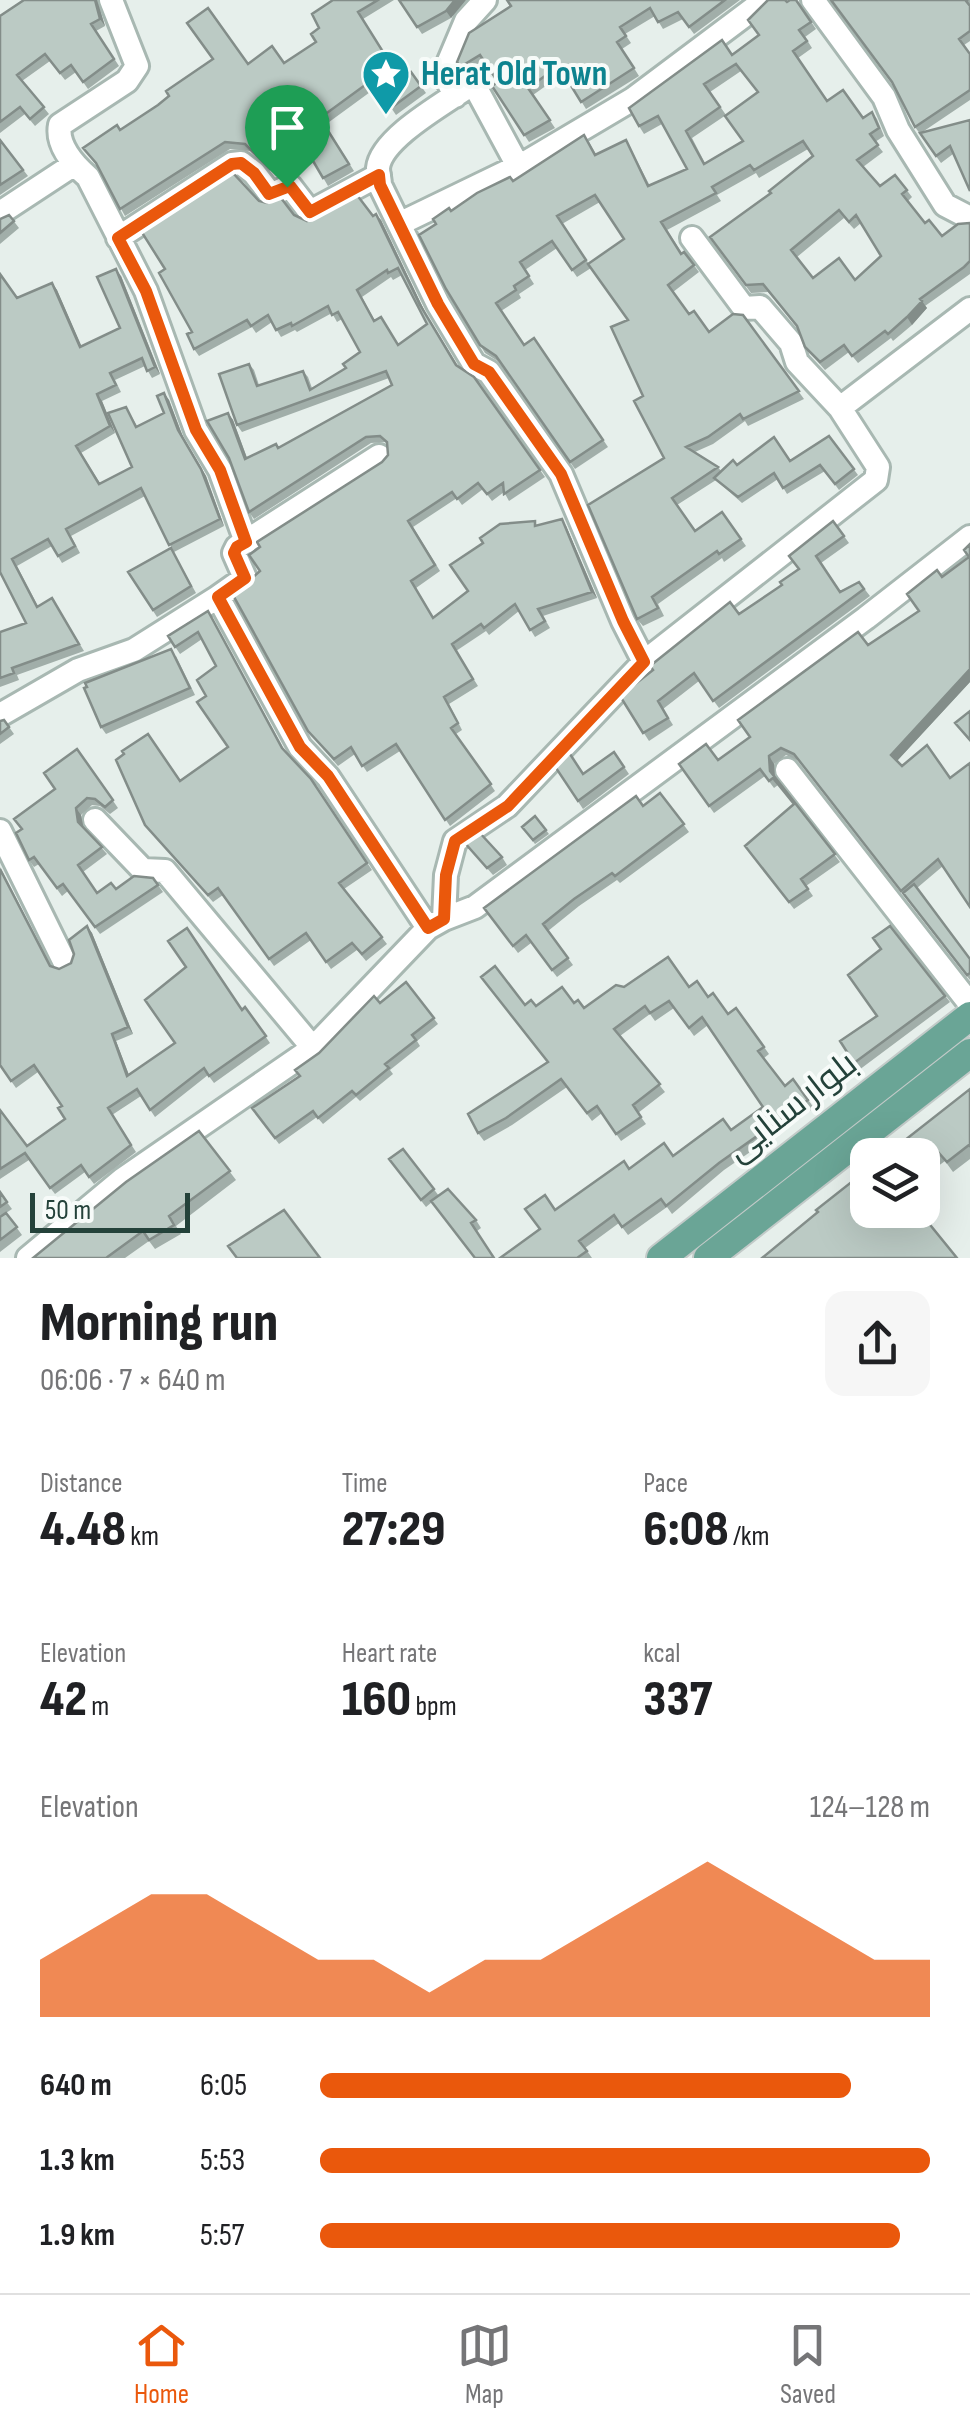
<!DOCTYPE html>
<meta charset="utf-8">
<style>
:root{--surface:#fff;--page:#f6f6f6;--text:#202124;--muted:#757577;--line:#e0e0e0;--accent:#ea580c}
body{margin:0;font-family:"Sofia Sans Condensed",Cairo,sans-serif;background:var(--page);color:var(--text);height:100vh;display:flex;flex-direction:column;font-size:38px;white-space:nowrap}
*{box-sizing:border-box;margin:0}
p{font-size:32px;color:var(--muted)}
.icon{flex:none;width:55px;height:55px;fill:none;stroke:currentColor;stroke-width:2;stroke-linecap:round;stroke-linejoin:round}
.map{position:relative;height:1258px;overflow:hidden}
.panel{display:flex;flex-direction:column;background:var(--surface);flex:1}
.panel>*{flex:none}
.buttons{position:absolute;left:850px;top:1138px;display:grid;gap:20px}
.buttons a{display:grid;place-items:center;width:90px;height:90px;border-radius:20px;background:var(--surface);box-shadow:0 10px 40px #0002;font-size:50px}
.scale{position:absolute;left:30px;bottom:25px;width:160px;box-sizing:border-box;padding-left:10px;border:5px solid #24423a;border-top:0;font-size:28px;line-height:35px;white-space:nowrap;color:#24423a;-webkit-text-stroke:8px #f7fbf9;paint-order:stroke}
.pin{position:absolute;display:grid;place-items:center;width:85px;height:85px;color:#fff;margin:-102px -42px;border-radius:50% 50% 50% 0;rotate:-45deg;box-shadow:0 0 10px #0007}
.pin .icon{rotate:45deg}
.round{display:grid;place-items:center;flex:none;width:105px;height:105px;border-radius:20px;background:var(--page)}
.overview{display:flex;align-items:center;justify-content:space-between;height:170px;padding:0 40px}
h1{font-size:55px;font-weight:800;line-height:75px}
.stats{display:grid;grid-template-columns:repeat(3,1fr);gap:15px;height:170px;padding:10px 40px}
.stats div{display:grid;align-content:center}
.stats b{font-size:50px;font-weight:800}
.stats small{font-size:28px;font-weight:400}
.stats p{font-size:28px}
.chart{height:280px;padding:20px 40px}
.chart p{display:flex;justify-content:space-between}
.chart svg{width:100%;height:180px;margin-top:10px;fill:var(--accent);opacity:.7}
ul{padding:0 40px;list-style:none;font-size:32px}
li{display:grid;grid-template-columns:160px 120px 1fr;align-items:center;height:75px}
li i{height:25px;border-radius:12px;background:var(--accent)}
.dock{display:flex;justify-content:space-around;align-items:center;height:140px;border-top:2px solid var(--line);background:var(--surface);font-size:28px;color:var(--muted)}
.dock a{display:grid;justify-items:center;gap:5px}
.dock .selected{color:var(--accent)}
.map>svg:first-child{display:block}
.lines{fill:none;stroke-linecap:round;stroke-linejoin:round}
.minor-casing{stroke:#a8b8b2;stroke-width:28}
.major-casing{stroke:#c2cac8;stroke-width:32}
.minor{stroke:#fff;stroke-width:22}
.major{stroke:#6aa596;stroke-width:28}
.wall{fill:#a1aea9;fill-rule:evenodd}
.shaded-wall{fill:#838d89}
.building{fill:#bbcac4;stroke:#838d89;stroke-width:2.5;fill-rule:evenodd}
.route-casing{stroke:#fff;stroke-width:20}
.route{stroke:#ea580c;stroke-width:12}
.labels{text-anchor:middle;dominant-baseline:central;stroke-width:8;stroke-linejoin:round;paint-order:stroke}
.culture-label{font-size:35px;font-weight:bold;fill:#0d838f;stroke:#f7fbf9;text-anchor:start}
.street-label{font-size:35px;fill:#24423a;stroke:#f7fbf9}
</style>
<div class="map">
<svg width="970" height="1258" viewBox="0 0 970 1258">
<rect width="100%" height="100%" fill="#e6efeb"/>
<g class="lines">
<g class="minor-casing">
<path id="minor" d="M111,0L137,66L127,81L60,125C56,145 74,165 88,177L146,291L196,430L220,470L246,542
M813,0L884,97L898,130L945,205L970,218
M455,96L444,73L466,21L485,0
M518,166L477,90L469,86C445,103 381,138 378,168C378,174 380,179 380,185L438,304L474,364L489,372L561,474L623,621L644,662
M0,213L73,165
M401,223L525,163L633,99L757,6L758,0
M118,238L232,164L241,163L254,173L271,195L290,186L310,212L379,175
M692,238L744,308L760,307L791,343L797,362L840,408
M379,456L237,547L234,553L245,578L218,597L300,747L328,777L428,928
M0,715L78,670L134,650L218,597
M787,770L970,1004
M95,820L143,870L165,871L313,1048
M0,831L64,961
M444,919L475,907L866,618L970,537
M28,1258L123,1179L313,1048L428,928L444,919L446,875L455,841L507,806L644,662L876,480L878,467L840,408L970,309"/>
</g>
<g class="major-casing">
<path id="major" d="M661,1258L970,1016
M708,1258L970,1053"/>
</g>
<use href="#minor" class="minor"/>
<use href="#major" class="major"/>
</g>
<path class="wall" d="M24,0H97L105,26L96,31L119,66L88,89L76,72L65,80L50,61L22,81L49,114L35,126L25,114L0,133V16Z
M333,0H394L363,19L400,79L411,72L426,93L396,115L377,87L325,125L354,171L328,186L314,162L298,174L289,171L276,176L250,151L230,149L125,216L98,167L83,148L248,64L284,63L316,42L319,28Z
M399,0H466L451,18L422,34Z
M507,0H740L694,34L683,19L663,29L655,16L625,34L631,43L622,49L639,76L586,109L564,73L533,95L555,128L529,142L492,86L498,82L485,62L470,71L464,72L457,62L511,6Z
M796,0L816,29L805,37L812,48L798,58L827,101L863,118L872,112L877,119L884,136L875,142L883,152L863,167L880,186L895,175L912,197L908,201L925,223L942,236L970,223V274L925,306L927,308L912,325L893,341L891,338L858,363L849,352L825,370L805,347L798,328L768,292L751,293L710,237L771,193L813,156L808,149L759,178L756,173L717,195L721,201L667,230L682,253L684,252L699,272L673,292L689,314L709,332L743,315L804,399L748,426L745,421L713,444L695,452L718,467L721,471L737,465L790,461L829,436L858,475L839,490L825,471L787,494L778,479L742,503L716,480L677,505L695,531L722,512L746,546L724,562L722,558L658,604L664,616L643,626L637,619L664,458L643,396L628,320L591,268L577,277L557,248L525,270L534,284L519,294L521,298L501,311L524,345L534,338L608,447L575,469L501,363L485,353L480,345L436,224L451,211L589,142L596,154L626,140L650,186L687,169L662,124L644,134L639,126L759,35L787,2ZM741,71L758,92L743,141L705,163L692,138L726,115L710,92ZM600,202L624,239L589,264L562,224ZM844,218L854,229L861,223L881,256L855,280L813,278L797,257Z
M831,0H970V41L964,45L970,54V100L921,133L970,120L953,154L941,163L915,127L892,83Z
M0,140L28,176L0,195Z
M259,201L307,221L373,216L381,220L425,312L458,366L474,377L545,477L509,501L504,492L492,501L483,489L462,505L457,498L413,527L440,571L416,588L433,617L468,591L538,525L566,526L597,598L543,616L550,628L535,637L519,611L489,635L486,631L456,651L478,686L449,704L462,730L456,734L495,791L450,826L400,751L367,772L355,754L338,766L308,731L260,571L382,462L388,455L387,445L385,442L371,443L254,519L249,512L228,413L233,420L247,458L278,448L392,385L389,378L242,432L237,425L249,364L254,370L259,385L303,371L308,377L312,388L346,368L360,352L342,319L337,322L332,313L297,332L295,330L281,337L272,322L256,333L252,327L199,356L194,349L192,332ZM402,275L427,324L398,345L375,321L362,297L391,277L393,280Z
M9,215L19,228L0,244V219Z
M121,276L160,374L152,378L145,366L115,380L121,392L102,401L115,433L81,453L100,483L132,467L126,407L137,426L164,413V393L169,400L183,437L206,476L224,526L174,552L145,496L71,536L80,553L62,563L52,546L17,566L38,606L52,598L84,651L17,675L19,680L0,687V632L26,623L0,572L17,298L52,283L57,290L81,346L120,328Z
M833,521L849,543L821,563L840,591L859,582L870,596L719,708L699,681L663,709L673,725L649,741L620,696L782,585L798,569Z
M970,544V682L897,761L902,766L950,778L970,763V907L943,866L917,888L970,959V980L799,761L786,755L774,764L775,778L840,862L806,886L813,896L794,909L745,846L794,804L778,785L774,788L765,776L714,813L679,764L718,760L750,737L868,645L919,611L942,577L969,557Z
M171,548L196,593L157,617L128,572Z
M208,611L285,751L311,779L372,870L344,889L387,944L366,961L357,950L331,969L311,940L274,966L223,895L213,902L145,825L180,780L228,747L216,666L202,639L180,654L168,636Z
M176,656L195,695L106,734L101,727Z
M4,720L14,734L0,744V721Z
M77,749L118,808L110,814L100,806L92,805L81,815L83,827L107,854L83,872L97,893L153,878L163,892L100,934L68,891L62,896L39,864L34,867L29,860L22,829L55,789Z
M614,752L629,774L583,809L554,765L583,774Z
M660,793L689,832L620,883L617,880L579,906L548,931L573,965L557,977L531,943L518,953L484,908L643,806Z
M535,816L549,834L535,844L522,827Z
M464,842L502,857L507,865L493,875Z
M0,867L52,967L59,969L71,963L87,926L92,933L133,1034L116,1041L129,1075L245,1007L270,1043L214,1083L208,1075L155,1117L141,1096L112,1115L136,1152L94,1184L85,1172L55,1194L29,1160L0,1179V1110L27,1146L65,1119L62,1106L38,1072L16,1088L0,1065Z
M890,926L950,1002L859,1070L840,1041L877,1016L881,950Z
M406,982L438,1024L417,1041L420,1046L390,1070L393,1074L360,1101L356,1097L323,1124L317,1117L279,1144L252,1108L299,1076L319,1053Z
M689,986L708,997L728,1014L736,1008L769,1054L764,1058L785,1086L793,1079L814,1108L724,1170L672,1214L667,1207L628,1235L619,1223L585,1248L592,1258H500L540,1229L555,1210L629,1169L673,1156L731,1130L763,1107L708,1025L694,1036L674,1008L655,1021L650,1014L620,1036L665,1092L638,1113L646,1124L621,1141L602,1113L592,1121L567,1087L512,1125L484,1141L478,1133L547,1062L525,1005L536,1006L574,1003L584,1008L624,987Z
M970,1089V1159L953,1172L945,1161L922,1178V1155Z
M199,1131L236,1180L176,1226L181,1234L155,1249L149,1241L125,1258H33Z
M403,1149L439,1196L476,1220L481,1228L477,1231L432,1202L426,1207L389,1159Z
M0,1193L12,1209L6,1213L22,1235L0,1252Z"/>
<path class="shaded-wall" d="M95,0H97L105,26L100,19Z
M455,0H466L451,18L446,11Z
M376,214L381,220L425,312L420,305Z
M116,269L121,276L160,374L155,367Z
M52,283L57,290L85,354L80,347Z
M922,301L927,308L912,325L907,317Z
M164,393L169,400L183,437L206,476L224,526L220,519L178,430Z
M97,394L102,401L115,433L110,426Z
M228,413L233,420L250,466L245,459Z
M562,519L566,526L597,598L592,592Z
M970,669V682L896,762L891,755Z
M769,756L774,764L775,778L770,771Z
M76,808L81,815L84,830L78,822Z
M87,926L92,933L133,1034L128,1027Z
M112,1034L116,1041L132,1083L127,1076Z"/>
<path class="building" d="M24,0H95L100,19L91,24L114,59L83,82L71,65L60,73L45,54L17,75L44,107L30,119L20,107L0,122V16Z
M333,0H378L358,12L400,79L411,72L421,86L391,108L372,80L320,118L349,164L323,178L309,154L293,167L284,164L270,169L245,144L225,142L120,209L96,163L83,148L117,125L120,130L158,105L169,96L166,91L213,59L187,23L208,8L248,64L272,46L284,63L316,42L311,34L319,28L312,14Z
M399,0H455L446,11L417,27Z
M507,0H725L689,27L678,12L658,22L650,8L620,27L626,36L617,42L634,68L581,102L559,66L528,88L550,120L524,135L492,86L498,82L480,55L465,64L459,65L457,62L469,33L511,6Z
M768,0H785L787,2L790,0H796L811,22L799,30L807,41L793,51L827,101L843,90L863,118L872,112L879,128L870,134L878,145L857,160L880,186L895,175L907,190L902,194L925,223L929,220L942,236L958,224L970,223V261L964,267L920,299L922,301L907,317L888,334L885,331L852,356L844,345L820,362L805,347L797,326L763,284L746,285L710,237L771,193L769,191L813,156L803,141L754,170L750,165L712,187L716,193L661,222L681,254L684,252L694,265L668,285L689,314L694,311L709,332L733,314L743,315L799,391L743,419L740,414L708,437L686,447L718,467L672,498L695,531L722,512L741,539L719,554L717,551L652,597L658,608L637,619L588,505L664,458L634,401L643,396L611,327L628,320L588,264L624,239L595,195L557,216L586,260L572,270L552,241L520,262L529,276L514,286L516,290L496,303L524,345L534,338L603,440L570,462L496,356L480,345L446,289L419,235L436,224L433,219L449,208L451,211L477,193L510,177L513,181L584,135L595,155L626,140L648,186L687,169L658,116L639,126L629,108L722,40L732,55L759,35L748,20ZM736,64L758,92L725,116L743,141L704,164L686,131L720,107L704,84ZM839,210L849,222L856,215L881,256L855,280L839,258L813,278L791,250Z
M831,0H968L966,1L970,6V31L959,39L970,54V90L915,127L892,82Z
M970,120V191L950,146L936,156L920,133Z
M0,140L23,170L0,185Z
M232,172L259,201L267,203L281,198L294,215L307,221L357,195L373,216L376,214L420,305L456,365L474,377L540,470L504,494L503,483L487,494L478,483L457,499L452,492L408,521L435,565L411,581L433,618L468,591L450,565L483,543L480,538L500,524L535,521V526L562,519L592,592L538,609L545,621L530,630L515,604L484,628L481,624L452,644L473,679L444,697L458,723L451,728L491,784L445,820L396,744L362,766L351,747L334,759L308,731L233,595L260,571L249,555L260,547L257,542L382,462L388,455L387,442L380,436L366,437L249,512L229,458L207,421L228,413L245,459L276,444L278,448L392,385L386,371L237,425L219,374L249,364L257,386L303,371L310,390L346,368L343,364L360,352L338,312L332,315L328,306L292,326L291,323L276,330L268,315L251,326L247,320L194,349L187,334L192,332L159,273L165,269L141,231ZM398,268L427,324L398,345L381,317L374,321L357,290L387,270L388,273Z
M9,215L14,221L0,233V219Z
M116,269L155,367L147,371L142,358L110,373L116,385L97,394L110,426L76,446L99,484L132,467L108,413L126,407L136,427L164,413L157,396L164,393L178,430L201,469L220,519L169,545L141,488L66,529L75,546L58,556L48,539L12,559L37,607L52,598L79,644L12,668L14,673L0,678V632L26,623L0,572V274L17,298L52,283L80,347L120,328L97,277Z
M829,436L854,469L835,484L820,465L783,488L774,473L738,497L714,478L733,460L737,465L774,437L790,461Z
M833,521L844,536L816,556L840,592L859,582L864,589L713,701L694,673L658,701L668,718L643,733L620,696L653,670L650,666L730,602L739,614L782,585L780,582L799,569L789,556Z
M970,544V669L891,755L902,766L927,745L950,778L970,763V907L938,859L901,891L794,754L781,748L769,756L770,771L835,854L801,879L808,889L789,902L745,846L794,804L773,778L769,781L760,769L709,806L679,764L706,744L718,760L750,737L738,720L858,632L868,645L919,611L907,594L937,570L942,577L969,557L964,550Z
M171,548L191,586L153,610L128,572Z
M208,611L282,748L311,779L367,863L339,883L382,937L362,954L352,943L326,962L306,933L269,959L218,888L208,895L145,825L116,760L124,754L122,751L148,734L180,781L228,747L197,702L206,696L197,680L216,666L198,632L175,647L168,636Z
M171,649L190,688L101,727L84,688L87,687L85,683Z
M970,711V740L955,723Z
M4,720L9,727L0,734V721Z
M77,749L113,800L105,807L95,799L87,798L76,808L78,822L102,847L78,865L97,893L111,883L116,889L134,876L153,878L158,885L95,927L63,884L57,888L34,857L29,860L16,833L22,829L14,819L55,789L44,773Z
M568,751L583,774L614,752L624,767L578,801L554,765Z
M660,793L684,824L615,876L612,873L574,899L543,924L568,958L552,970L526,935L513,946L484,908L636,796L643,806Z
M535,816L546,830L533,840L522,827Z
M479,832L502,857L487,868L464,842Z
M0,869L50,966L59,969L71,963L74,954L69,940L87,926L128,1027L112,1034L127,1076L175,1043L145,1000L186,967L168,941L187,928L242,1010L245,1007L266,1036L209,1076L204,1068L150,1110L137,1089L108,1108L131,1145L89,1177L81,1165L50,1188L25,1153L0,1169V1110L27,1146L65,1119L58,1108L62,1106L34,1065L11,1081L0,1065Z
M914,884L970,959V973L967,975L903,893Z
M890,926L945,996L854,1063L840,1041L877,1016L848,975L881,949L873,938Z
M668,957L689,987L697,981L708,997L713,993L728,1014L736,1008L764,1047L758,1051L785,1086L793,1079L808,1100L719,1163L666,1206L661,1199L622,1227L614,1215L579,1241L587,1251L577,1258H500L540,1229L525,1209L545,1195L555,1210L624,1161L629,1169L664,1143L673,1156L723,1119L731,1130L763,1107L702,1017L689,1028L669,1001L650,1013L645,1006L614,1029L660,1084L633,1105L641,1117L616,1134L597,1106L587,1113L561,1079L506,1118L478,1133L468,1114L548,1062L481,977L495,966L525,1005L531,1000L536,1006L562,987L574,1003L578,1000L584,1008L616,985L624,987Z
M406,982L434,1018L412,1035L416,1040L385,1064L389,1068L356,1095L352,1091L318,1118L313,1111L275,1138L252,1108L300,1076L295,1070L319,1053L374,996L380,1003Z
M970,1089V1146L969,1145L947,1162L938,1152L922,1164V1155H886Z
M199,1131L230,1171L169,1216L174,1225L149,1240L143,1231L106,1258H33L126,1182Z
M403,1149L434,1189L421,1200L389,1159Z
M868,1169V1210H918L957,1258H762L818,1212L816,1210Z
M448,1189L476,1220L471,1223L494,1258H475L431,1201Z
M0,1192L7,1202L0,1207Z
M284,1210L320,1258H237L228,1246Z
M6,1213L17,1227L0,1240V1217Z"/>
<g class="lines">
<g class="route-casing">
<path id="route" d="M241,163L254,173L269,194L290,186L310,212L379,175L380,185L438,304L474,364L489,372L561,474L623,621L644,662L508,806L455,841L446,875L444,919L428,928L328,776L300,747L218,597L245,578L234,553L237,547L246,542L220,470L196,430L146,291L118,238L232,164Z"/>
</g>
<use href="#route" class="route"/>
</g>
<defs>
<g id="sight-pin" transform="scale(2.5)"><path d="M0 17L-7.5 6A9.5 9.5 0 1 1 7.5 6Z" fill="#0f9aa8" stroke="#f7fbf9"/><path d="M0-6L1.8-2.2L6-1.7L2.9 1.2L3.7 5.4L0 3.3L-3.7 5.4L-2.9 1.2L-6-1.7L-1.8-2.2Z" fill="#fff"/></g>
</defs>
<g fill-rule="evenodd">
<use href="#sight-pin" x="386" y="74"/>
</g>
<g class="labels">
<g class="culture-label">
<text x="421" y="74">Herat Old Town</text>
</g>
<g class="street-label">
<text transform="translate(792 1107) rotate(-38)">بلوار سنایی</text>
</g>
</g>
</svg>
<div class="buttons">
<a><svg class="icon" aria-label="layers" viewBox="0 0 24 24"><path d="M12 4l9 5-9 5-9-5zM3 14l9 5 9-5"/></svg></a>
</div>
<div class="scale">50 m</div>
<div class="pin" style="left:287px;top:187px;background:#1e9e55"><svg class="icon" aria-label="arrive" viewBox="0 0 24 24"><path d="M6 21V4h12l-3 4 3 4H6"/></svg></div>
</div>
<section class="panel">
<div class="overview"><div><h1>Morning run</h1><p>06:06 · 7 × 640 m</p></div><a class="round"><svg class="icon" aria-label="share" viewBox="0 0 24 24"><path d="M12 15V3M7 8l5-5 5 5M5 13v7h14v-7"/></svg></a></div>
<div class="stats">
<div><p>Distance</p><b>4.48<small> km</small></b></div>
<div><p>Time</p><b>27:29</b></div>
<div><p>Pace</p><b>6:08<small> /km</small></b></div>
</div>
<div class="stats">
<div><p>Elevation</p><b>42<small> m</small></b></div>
<div><p>Heart rate</p><b>160<small> bpm</small></b></div>
<div><p>kcal</p><b>337</b></div>
</div>
<div class="chart"><p><span>Elevation</span>124–128 m</p>
<svg viewBox="0 0 160 44" preserveAspectRatio="none"><path d="M0 44V30L10 22L20 14L30 14L40 22L50 30L60 30L70 38L80 30L90 30L100 22L110 14L120 6L130 14L140 22L150 30L160 30V44z"/></svg>
</div>
<ul>
<li><b>640 m</b>6:05<i style="width:87%"></i></li>
<li><b>1.3 km</b>5:53<i style="width:100%"></i></li>
<li><b>1.9 km</b>5:57<i style="width:95%"></i></li>
</ul>
</section>
<nav class="dock">
<a class="selected"><svg class="icon" aria-label="home" viewBox="0 0 24 24"><path d="M3 11l9-7 9 7M6 9v11h12V9"/></svg>Home</a>
<a><svg class="icon" aria-label="map" viewBox="0 0 24 24"><path d="M3 6l6-2 6 2 6-2v14l-6 2-6-2-6 2zM9 4v14M15 6v14"/></svg>Map</a>
<a><svg class="icon" aria-label="saved" viewBox="0 0 24 24"><path d="M7 4h10v16l-5-4-5 4z"/></svg>Saved</a>
</nav>
